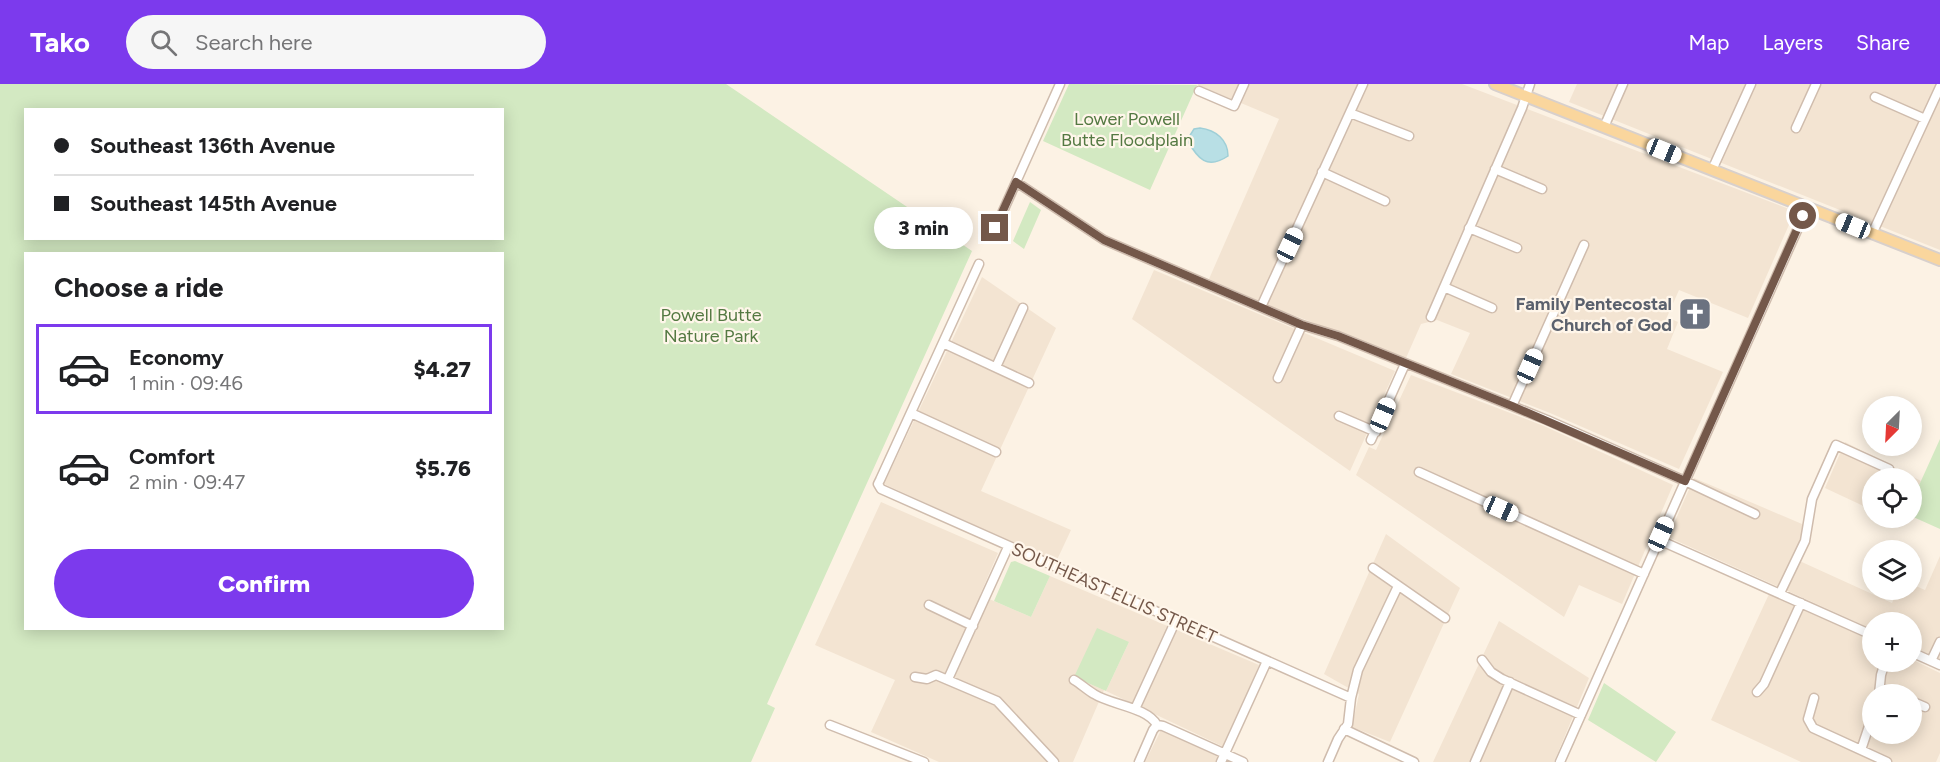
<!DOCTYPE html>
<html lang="en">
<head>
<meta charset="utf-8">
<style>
  :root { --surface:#fff; --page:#f6f6f6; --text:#202124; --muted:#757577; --line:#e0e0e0; --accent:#7c3aed }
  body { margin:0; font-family:Figtree,sans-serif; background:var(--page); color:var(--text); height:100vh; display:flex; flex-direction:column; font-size:22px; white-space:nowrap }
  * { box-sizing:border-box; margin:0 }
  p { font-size:20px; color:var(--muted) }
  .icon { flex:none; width:33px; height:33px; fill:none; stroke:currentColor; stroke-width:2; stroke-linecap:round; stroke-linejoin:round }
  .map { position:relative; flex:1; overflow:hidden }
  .panel { position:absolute; left:24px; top:168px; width:480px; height:378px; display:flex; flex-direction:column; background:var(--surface); border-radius:0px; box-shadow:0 3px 15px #0003 }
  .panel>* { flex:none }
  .top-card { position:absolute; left:24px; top:24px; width:480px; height:132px; border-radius:0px; box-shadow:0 3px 15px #0003; display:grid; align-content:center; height:132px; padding:0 30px; background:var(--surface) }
  .needle { width:39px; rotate:204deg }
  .buttons { position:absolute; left:1862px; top:312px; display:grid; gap:12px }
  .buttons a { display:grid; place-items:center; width:60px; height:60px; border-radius:50%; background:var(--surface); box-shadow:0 3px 15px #0003; font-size:30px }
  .end { position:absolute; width:27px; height:27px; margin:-14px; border:8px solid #74584a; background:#fff; box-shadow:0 0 0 3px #fff }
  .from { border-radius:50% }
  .bubble { position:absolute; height:42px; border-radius:21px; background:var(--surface); box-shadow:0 3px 15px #0003; font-size:20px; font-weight:800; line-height:42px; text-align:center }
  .car { position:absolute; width:18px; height:36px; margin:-18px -9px; border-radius:8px; box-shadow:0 0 4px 2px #0007; background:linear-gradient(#fff 24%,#345 0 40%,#fff 0 76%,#345 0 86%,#fff 0) }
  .top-card b { display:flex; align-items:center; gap:21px; height:57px; font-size:22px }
  .top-card b+b { border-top:2px solid var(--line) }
  .top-card i { width:15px; height:15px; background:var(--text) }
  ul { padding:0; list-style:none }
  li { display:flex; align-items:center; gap:18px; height:90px; margin:0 12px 9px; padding:0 18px; border:3px solid transparent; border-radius:0px }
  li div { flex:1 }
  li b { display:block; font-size:22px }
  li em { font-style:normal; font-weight:800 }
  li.on { border-color:var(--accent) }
  li>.icon { width:54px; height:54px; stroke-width:1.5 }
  h2 { padding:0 30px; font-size:27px; line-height:72px }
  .button { display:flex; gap:12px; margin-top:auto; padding:12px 30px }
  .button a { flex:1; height:69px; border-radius:36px; background:var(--accent); color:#fff; font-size:24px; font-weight:800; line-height:69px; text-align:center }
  header { display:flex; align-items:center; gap:36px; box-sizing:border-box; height:84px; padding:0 30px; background:var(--accent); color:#fff }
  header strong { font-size:28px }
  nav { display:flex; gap:33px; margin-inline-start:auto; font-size:21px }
  .search { width:420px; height:54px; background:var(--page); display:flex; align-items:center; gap:15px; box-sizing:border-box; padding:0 21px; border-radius:33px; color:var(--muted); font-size:22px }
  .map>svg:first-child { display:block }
  .residential { fill:#f3e4d2; fill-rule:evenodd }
  .green { fill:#d3e9c2; fill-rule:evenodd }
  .water { fill:#b8dfe5; stroke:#9fcfd7; stroke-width:1.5 }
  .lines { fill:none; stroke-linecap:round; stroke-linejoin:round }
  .minor-casing { stroke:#cfbcad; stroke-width:11 }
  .major-casing { stroke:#d8d0cc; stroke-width:14 }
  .minor { stroke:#fff; stroke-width:8 }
  .major { stroke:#fad69d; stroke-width:10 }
  .route { stroke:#74584a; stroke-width:8 }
  .labels { text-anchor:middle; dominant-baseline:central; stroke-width:4.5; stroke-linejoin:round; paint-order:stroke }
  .park-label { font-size:18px; fill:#547942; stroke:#fff6ea }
  .worship-label { font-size:18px; font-weight:bold; fill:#5b616d; stroke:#fff6ea; text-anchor:end }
  .street-label { font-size:18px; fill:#74584a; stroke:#fff6ea }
</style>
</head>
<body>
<header>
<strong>Tako</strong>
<div class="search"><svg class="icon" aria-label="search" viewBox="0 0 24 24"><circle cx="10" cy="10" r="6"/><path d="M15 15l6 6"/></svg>Search here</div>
<nav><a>Map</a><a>Layers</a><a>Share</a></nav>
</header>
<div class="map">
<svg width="1940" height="678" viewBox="0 0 1940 678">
  <rect width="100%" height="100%" fill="#fcf2e4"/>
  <path class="residential" d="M1198 0H1462L1789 125 1792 129V134L1748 234 1679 206 1667 233 1678 238 1667 265 1723 288 1679 385 1550 329 1451 290 1470 249 1437 236 1421 240 1406 274 1280 226 1209 195 1279 35 1198 1Z
    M1577 0H1940V166L1569 18Z
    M1154 186 1395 287 1350 387 1132 235Z
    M982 193 1056 244 981 407 1071 446 1056 478 884 400Z
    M1411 291 1544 342 1673 401 1622 520 1579 501 1564 533 1356 391 1369 363 1376 366Z
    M1845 358 1921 397 1911 419V394H1872V426L1825 404Z
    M1694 394 1802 440V453L1793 474 1892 519 1898 506H1911V500L1925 506 1940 472V575L1911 562V538H1872V545L1668 453Z
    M881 418 998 469 980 511 1031 533 1050 492 1259 581 1224 663 1106 607 1129 558 1074 593 1104 606 1073 678H939L871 648 895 596 815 561Z
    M1386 450 1460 504 1390 658 1352 643 1359 610 1324 590Z
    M1769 510 1872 557V578H1911V575L1940 589V669L1936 678H1801L1711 636ZM1872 610H1911V650H1872Z
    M1499 537 1589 594 1554 678H1433Z
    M1161 646 1229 678H1145Z"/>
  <path class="green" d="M0 0H726L972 167 767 620 775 624 751 678H0ZM26 26H502V154H26ZM26 170H502V544H26Z
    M1069 0 1197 1 1150 106 1043 57Z
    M1030 118 1041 126 1024 165 1013 157Z
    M1940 355V445L1911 432V419Z
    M1015 477 1050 492 1031 533 994 517 1011 478Z
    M1097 544 1129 558 1106 607 1074 593Z
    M1604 599 1676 648 1656 678 1588 636Z"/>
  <path class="water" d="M1200 44C1216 46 1228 56 1228 72 1207 86 1198 75 1187 56L1194 45Z"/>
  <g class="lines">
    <defs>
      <path id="minor" d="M1199 7 1234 22 1244 0
        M1875 13 1925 35
        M1350 29 1409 52
        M1604 43 1623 0
        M1796 44 1816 0
        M1495 85 1542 105
        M1712 86 1751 0
        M1322 88 1385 117
        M1016 98 1104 156 1302 241 1338 252 1547 336 1685 397 1755 430
        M1469 144 1517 164
        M995 145 1060 0
        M1872 150 1940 3
        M979 180 880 396 878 400 881 405 1351 614
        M1444 203 1492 224
        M1261 223 1363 0
        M1431 233 1522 24 1530 0
        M943 259 1029 299
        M996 283 1023 224
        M1278 294 1302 241
        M1512 322 1584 161
        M911 329 996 368
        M1339 332 1376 348
        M1371 356 1405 280
        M1419 388 1644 490
        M1659 456 1872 551
        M1373 484 1445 534
        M1780 509 1805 457 1812 415 1836 361 1889 385 1885 394
        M929 521 973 542
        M1911 568 1940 581
        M1482 576 1491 588 1502 595 1581 631
        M1931 577 1940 558
        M915 593 927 595 936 591 997 617 1054 678
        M948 595 1008 463
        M1074 596C1081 600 1087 606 1094 610 1111 621 1147 623 1157 641L1163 642 1243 678
        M1881 604 1896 610
        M1757 608 1764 600 1801 519
        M1879 610 1881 591 1885 578
        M1814 614 1808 635 1813 644 1887 678
        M1911 617 1925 623
        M1135 625 1176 536
        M830 641 924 678
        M1344 645 1414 678
        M1861 666 1872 633
        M1139 678 1153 646 1157 641
        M1221 678 1267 577
        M1328 678 1338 655 1348 640 1351 614 1358 586 1398 502
        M1475 678 1510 598
        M1560 678 1807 124"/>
      <path id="major" d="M1495 0 1940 176"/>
    </defs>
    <use href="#minor" class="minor-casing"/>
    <use href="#major" class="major-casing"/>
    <use href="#minor" class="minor"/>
    <use href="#major" class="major"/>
  </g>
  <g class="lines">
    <path class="route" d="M995 144 1016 98 1104 156 1302 241 1338 252 1512 322 1685 397 1803 132"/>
  </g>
  <defs>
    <symbol id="church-square" viewBox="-11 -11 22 22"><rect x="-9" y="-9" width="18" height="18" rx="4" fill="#6b7280" stroke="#fff6ea"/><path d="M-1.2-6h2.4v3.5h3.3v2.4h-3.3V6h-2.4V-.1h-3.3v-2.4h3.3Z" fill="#fff"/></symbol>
  </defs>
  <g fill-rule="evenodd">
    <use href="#church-square" x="1676" y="211" width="38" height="38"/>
  </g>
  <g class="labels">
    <g class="park-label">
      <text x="1127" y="35">Lower Powell<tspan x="1127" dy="21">Butte Floodplain</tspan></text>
      <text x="711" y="231">Powell Butte<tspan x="711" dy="21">Nature Park</tspan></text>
    </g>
    <g class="worship-label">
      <text x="1672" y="220">Family Pentecostal<tspan x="1672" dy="21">Church of God</tspan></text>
    </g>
    <g class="street-label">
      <text transform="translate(1114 509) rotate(24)">SOUTHEAST ELLIS STREET</text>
    </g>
  </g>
</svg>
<div class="buttons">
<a><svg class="needle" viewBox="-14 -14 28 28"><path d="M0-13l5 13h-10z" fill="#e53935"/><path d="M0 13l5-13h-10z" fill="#757577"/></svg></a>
<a><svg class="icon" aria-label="locate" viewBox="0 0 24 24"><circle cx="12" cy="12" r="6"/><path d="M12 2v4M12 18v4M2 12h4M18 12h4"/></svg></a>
<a><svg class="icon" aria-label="layers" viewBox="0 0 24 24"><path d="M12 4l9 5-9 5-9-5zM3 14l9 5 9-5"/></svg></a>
<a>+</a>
<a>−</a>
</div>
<i class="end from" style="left:1803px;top:132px"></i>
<i class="end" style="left:995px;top:144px"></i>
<div class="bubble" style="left:874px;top:123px;width:99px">3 min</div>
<i class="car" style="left:1664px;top:67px;rotate:112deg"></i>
<i class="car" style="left:1853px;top:142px;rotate:292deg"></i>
<i class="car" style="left:1290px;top:161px;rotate:25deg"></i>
<i class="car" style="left:1530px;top:282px;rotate:24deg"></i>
<i class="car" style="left:1383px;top:331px;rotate:23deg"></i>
<i class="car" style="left:1501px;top:425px;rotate:114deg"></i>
<i class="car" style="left:1661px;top:450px;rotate:24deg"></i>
<div class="top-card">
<b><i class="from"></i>Southeast 136th Avenue</b>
<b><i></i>Southeast 145th Avenue</b>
</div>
<section class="panel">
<h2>Choose a ride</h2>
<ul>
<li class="on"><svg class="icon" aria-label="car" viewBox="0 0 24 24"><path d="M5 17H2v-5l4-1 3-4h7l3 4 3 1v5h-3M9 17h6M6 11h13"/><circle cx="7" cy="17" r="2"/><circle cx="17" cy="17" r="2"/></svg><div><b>Economy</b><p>1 min · 09:46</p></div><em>$4.27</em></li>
<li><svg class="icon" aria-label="car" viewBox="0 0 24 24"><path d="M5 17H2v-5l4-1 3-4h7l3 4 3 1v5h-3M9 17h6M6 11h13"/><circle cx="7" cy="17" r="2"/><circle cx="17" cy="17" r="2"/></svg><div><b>Comfort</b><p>2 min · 09:47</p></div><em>$5.76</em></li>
</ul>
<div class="button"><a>Confirm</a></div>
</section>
</div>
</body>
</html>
